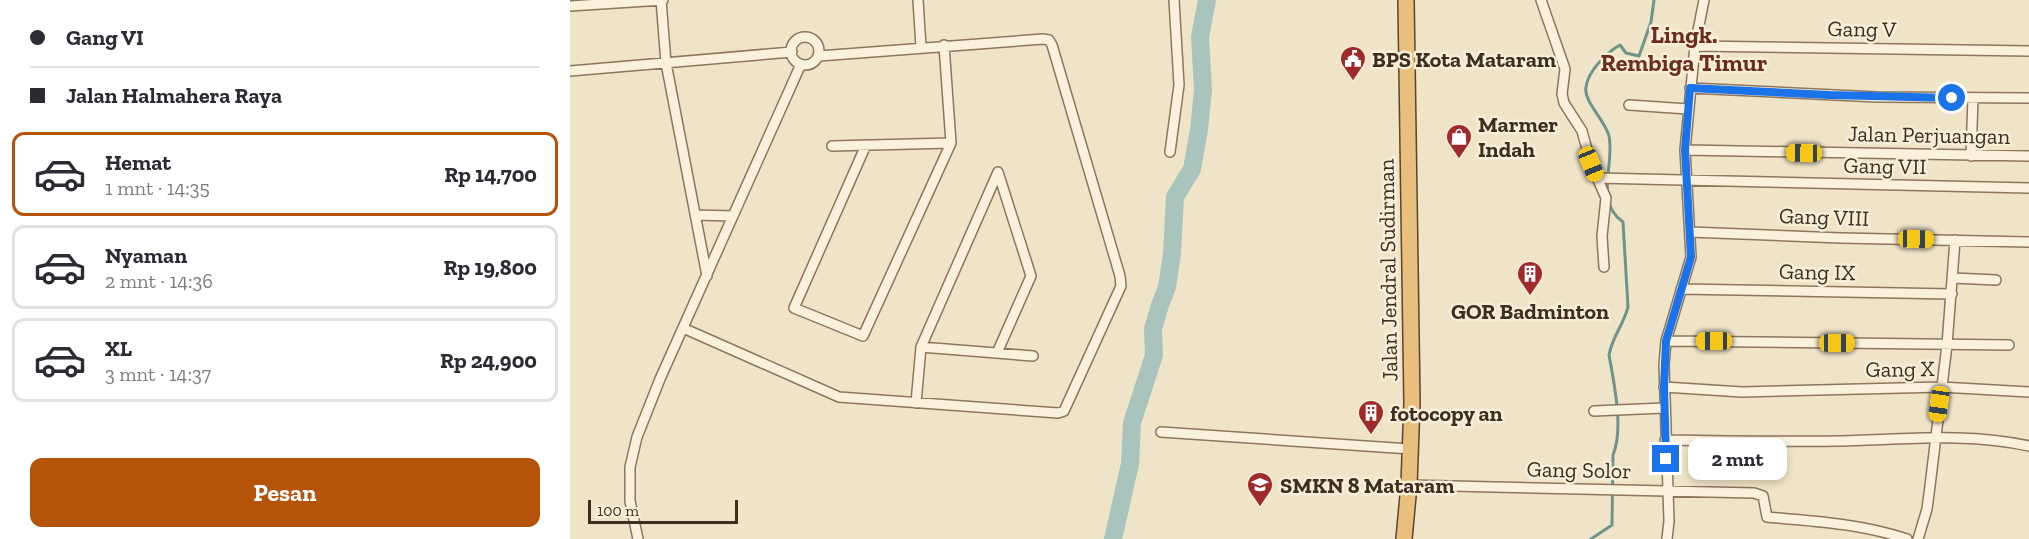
<!DOCTYPE html>
<html lang="id">
<head>
<meta charset="utf-8">
<style>
  :root { --surface:#fff; --page:#f7f7f7; --text:#2b2b33; --muted:#7c7c81; --line:#e1e1e2; --accent:#b45309 }
  body { margin:0; font-family:"Zilla Slab",serif; background:var(--page); color:var(--text); height:100vh; display:flex; flex-direction:column; font-size:22px; white-space:nowrap }
  * { box-sizing:border-box; margin:0 }
  p { font-size:20px; color:var(--muted) }
  .icon { flex:none; width:33px; height:33px; fill:none; stroke:currentColor; stroke-width:2; stroke-linecap:round; stroke-linejoin:round }
  .map { position:relative; flex:1; overflow:hidden }
  .drawer { display:flex; flex-direction:column; background:var(--surface); width:570px }
  .drawer>* { flex:none }
  .banner { display:grid; align-content:center; height:132px; padding:0 30px; background:var(--surface) }
  .scale { position:absolute; left:18px; bottom:15px; width:150px; box-sizing:border-box; padding-left:6px; border:3px solid #3d2e20; border-top:0; font-size:16px; line-height:21px; white-space:nowrap; color:#3d2e20; -webkit-text-stroke:4px #f7eed8; paint-order:stroke }
  .end { position:absolute; width:27px; height:27px; margin:-14px; border:8px solid #1a73e8; background:#fff; box-shadow:0 0 0 3px #fff }
  .from { border-radius:50% }
  .bubble { position:absolute; height:42px; border-radius:12px; background:var(--surface); box-shadow:0 3px 9px #0003; font-size:20px; font-weight:800; line-height:42px; text-align:center }
  .car { position:absolute; width:18px; height:36px; margin:-18px -9px; border-radius:8px; box-shadow:0 0 4px 2px #0007; background:linear-gradient(#f5c518 24%,#345 0 40%,#f5c518 0 76%,#345 0 86%,#f5c518 0) }
  .banner b { display:flex; align-items:center; gap:21px; height:57px; font-size:22px }
  .banner b+b { border-top:2px solid var(--line) }
  .banner i { width:15px; height:15px; background:var(--text) }
  ul { padding:0; list-style:none }
  li { display:flex; align-items:center; gap:18px; height:84px; margin:0 12px 9px; padding:0 18px; border:3px solid var(--line); border-radius:12px }
  li div { flex:1 }
  li b { display:block; font-size:22px }
  li em { font-style:normal; font-weight:800 }
  li.selected { border-color:var(--accent) }
  li>.icon { width:54px; height:54px; stroke-width:1.5 }
  .action { display:flex; gap:12px; margin-top:auto; padding:12px 30px }
  .action a { flex:1; height:69px; border-radius:12px; background:var(--accent); color:#fff; font-size:24px; font-weight:800; line-height:69px; text-align:center }
  main { display:flex; flex:1; min-height:0 }
  .map>svg:first-child { display:block }
  .lines { fill:none; stroke-linecap:round; stroke-linejoin:round }
  .stream { stroke:#6f938a; stroke-width:3 }
  .river { stroke:#a9c4bc; stroke-width:18 }
  .minor-casing { stroke:#8d765c; stroke-width:12 }
  .trunk-casing { stroke:#5b4430; stroke-width:18 }
  .minor { stroke:#faf1dc; stroke-width:9 }
  .trunk { stroke:#eabe7c; stroke-width:15 }
  .route { stroke:#1a73e8; stroke-width:8 }
  .labels { text-anchor:middle; dominant-baseline:central; stroke-width:5; stroke-linejoin:round; paint-order:stroke }
  .street-label { font-size:22px; fill:#3d2e20; stroke:#f7eed8 }
  .poi-label { font-size:22px; font-weight:bold; fill:#3d2e20; stroke:#f7eed8; text-anchor:start }
  .neighbourhood-label { font-size:24px; font-weight:bold; fill:#6b2e1e; stroke:#f7eed8 }
</style>
</head>
<body>
<main>
<section class="drawer">
<div class="banner">
<b><i class="from"></i>Gang VI</b>
<b><i></i>Jalan Halmahera Raya</b>
</div>
<ul>
<li class="selected"><svg class="icon" aria-label="car" viewBox="0 0 24 24"><path d="M5 17H2v-5l4-1 3-4h7l3 4 3 1v5h-3M9 17h6M6 11h13"/><circle cx="7" cy="17" r="2"/><circle cx="17" cy="17" r="2"/></svg><div><b>Hemat</b><p>1 mnt · 14:35</p></div><em>Rp 14,700</em></li>
<li><svg class="icon" aria-label="car" viewBox="0 0 24 24"><path d="M5 17H2v-5l4-1 3-4h7l3 4 3 1v5h-3M9 17h6M6 11h13"/><circle cx="7" cy="17" r="2"/><circle cx="17" cy="17" r="2"/></svg><div><b>Nyaman</b><p>2 mnt · 14:36</p></div><em>Rp 19,800</em></li>
<li><svg class="icon" aria-label="car" viewBox="0 0 24 24"><path d="M5 17H2v-5l4-1 3-4h7l3 4 3 1v5h-3M9 17h6M6 11h13"/><circle cx="7" cy="17" r="2"/><circle cx="17" cy="17" r="2"/></svg><div><b>XL</b><p>3 mnt · 14:37</p></div><em>Rp 24,900</em></li>
</ul>
<div class="action"><a>Pesan</a></div>
</section>
<div class="map">
<svg width="1459" height="539" viewBox="0 0 1459 539">
  <rect width="100%" height="100%" fill="#f0e4c8"/>
  <g class="lines">
    <path class="stream" d="M1021 539 1042 525 1043 455C1054 429 1044 383 1039 355 1042 337 1054 324 1058 307L1053 222C1024 202 1045 164 1039 136 1035 120 1013 101 1016 87 1018 71 1037 52 1050 45L1056 53 1069 56 1081 22 1084 0"/>
    <path class="river" d="M543 539 560 464 562 423 584 355 583 329 590 305 597 287 602 254 605 197 622 169 629 130 633 90 630 37 637 0"/>
    <defs>
      <path id="minor" d="M91 0 96 63 137 276
        M348 0 351 47
        M971 0 995 69 992 94 994 103 1012 131 1021 164 1036 198 1032 236 1034 267
        M0 6 93 0
        M221 51a14 14 0 1 1 28 0a14 14 0 1 1-28 0Z
        M1125 46 1459 51
        M0 71 222 52
        M1120 88 1307 97 1459 98
        M1059 105 1118 109
        M296 145 224 308 293 336 381 143 374 45
        M262 146 381 143
        M1115 150 1459 156
        M600 152 609 85 604 0
        M1401 156 1403 98
        M1027 178 1459 188
        M125 215 163 216
        M1120 232 1271 238 1459 242
        M1383 278 1426 280
        M1111 289 1382 294
        M113 328 269 397 488 413 494 411 551 286 550 276 482 45 479 40 473 39 249 56
        M1096 341 1439 345
        M351 347 463 356
        M1094 387 1172 392 1371 387 1459 392
        M346 403 351 347 428 172 461 276 427 353
        M1024 411 1094 408
        M591 432 840 449
        M1095 440C1152 441 1209 442 1266 441 1330 440 1396 432 1459 446
        M839 485 1184 493 1193 496 1197 517C1244 521 1292 524 1337 539
        M68 539 60 501V467L67 437 90 379 231 64
        M1097 539 1099 521 1094 365 1096 341 1121 257 1115 150 1125 46 1134 0
        M1348 539 1357 509 1360 486 1377 345 1385 240"/>
      <path id="trunk" d="M834 539 839 485 842 403 836 0"/>
    </defs>
    <use href="#minor" class="minor-casing"/>
    <use href="#trunk" class="trunk-casing"/>
    <use href="#minor" class="minor"/>
    <use href="#trunk" class="trunk"/>
  </g>
  <g class="lines">
    <path class="route" d="M1096 459 1094 387 1096 341 1121 257 1115 150 1120 88 1260 95 1382 98"/>
  </g>
  <defs>
    <symbol id="civic-pin" viewBox="-11 -11 22 30"><path d="M0 17L-7.5 6A9.5 9.5 0 1 1 7.5 6Z" fill="#9e2a2b" stroke="#f7eed8"/><path d="M-.6-6.5H3V-4.5H.6V-3L4-1V1h2V6H-6V1h2V-1L-.6-3ZM-1.2 2.5V6h2.4V2.5Z" fill="#fff"/></symbol>
    <symbol id="shop-pin" viewBox="-11 -11 22 30"><path d="M0 17L-7.5 6A9.5 9.5 0 1 1 7.5 6Z" fill="#9e2a2b" stroke="#f7eed8"/><path d="M-5-2.5h2.3a2.7 3.5 0 0 1 5.4 0H5L5.5 6h-11ZM-1.5-2.5h3a1.5 2.3 0 0 0-3 0Z" fill="#fff"/></symbol>
    <symbol id="building-pin" viewBox="-11 -11 22 30"><path d="M0 17L-7.5 6A9.5 9.5 0 1 1 7.5 6Z" fill="#9e2a2b" stroke="#f7eed8"/><path d="M-4-6H4V6H1V3H-1V6H-4ZM-2.5-4.3h1.7v1.8h-1.7ZM.8-4.3h1.7v1.8H.8ZM-2.5-1h1.7V.8h-1.7ZM.8-1h1.7V.8H.8Z" fill="#fff"/></symbol>
    <symbol id="school-pin" viewBox="-11 -11 22 30"><path d="M0 17L-7.5 6A9.5 9.5 0 1 1 7.5 6Z" fill="#9e2a2b" stroke="#f7eed8"/><path d="M0-5L7-2L0 1L-7-2ZM-4 1L0 2.5L4 1V4Q0 6-4 4Z" fill="#fff"/></symbol>
  </defs>
  <g fill-rule="evenodd">
    <use href="#civic-pin" x="768" y="44" width="30" height="40"/>
    <use href="#shop-pin" x="874" y="122" width="30" height="40"/>
    <use href="#building-pin" x="945" y="259" width="30" height="40"/>
    <use href="#building-pin" x="786" y="398" width="30" height="40"/>
    <use href="#school-pin" x="675" y="470" width="30" height="40"/>
  </g>
  <g class="labels">
    <g class="street-label">
      <text transform="translate(1292 29) rotate(1)">Gang V</text>
      <text transform="translate(1359 135) rotate(1)">Jalan Perjuangan</text>
      <text transform="translate(1315 166) rotate(1)">Gang VII</text>
      <text transform="translate(1254 217) rotate(2)">Gang VIII</text>
      <text transform="translate(818 270) rotate(-91)">Jalan Jendral Sudirman</text>
      <text transform="translate(1247 272) rotate(1)">Gang IX</text>
      <text transform="translate(1330 369) rotate(-1)">Gang X</text>
      <text transform="translate(1009 470) rotate(1)">Gang Solor</text>
    </g>
    <g class="poi-label">
      <text x="802" y="59">BPS Kota Mataram</text>
      <text x="908" y="124">Marmer<tspan x="908" dy="25">Indah</tspan></text>
      <text x="960" y="311" text-anchor="middle">GOR Badminton</text>
      <text x="820" y="413">fotocopy an</text>
      <text x="710" y="485">SMKN 8 Mataram</text>
    </g>
    <g class="neighbourhood-label">
      <text x="1114" y="34">Lingk.<tspan x="1114" dy="28">Rembiga Timur</tspan></text>
    </g>
  </g>
</svg>
<div class="scale">100 m</div>
<i class="end from" style="left:1382px;top:98px"></i>
<i class="end" style="left:1096px;top:459px"></i>
<div class="bubble" style="left:1118px;top:438px;width:99px">2 mnt</div>
<i class="car" style="left:1234px;top:153px;rotate:271deg"></i>
<i class="car" style="left:1021px;top:164px;rotate:158deg"></i>
<i class="car" style="left:1346px;top:239px;rotate:91deg"></i>
<i class="car" style="left:1144px;top:341px;rotate:270deg"></i>
<i class="car" style="left:1267px;top:343px;rotate:90deg"></i>
<i class="car" style="left:1369px;top:404px;rotate:188deg"></i>
</div>
</main>
</body>
</html>
